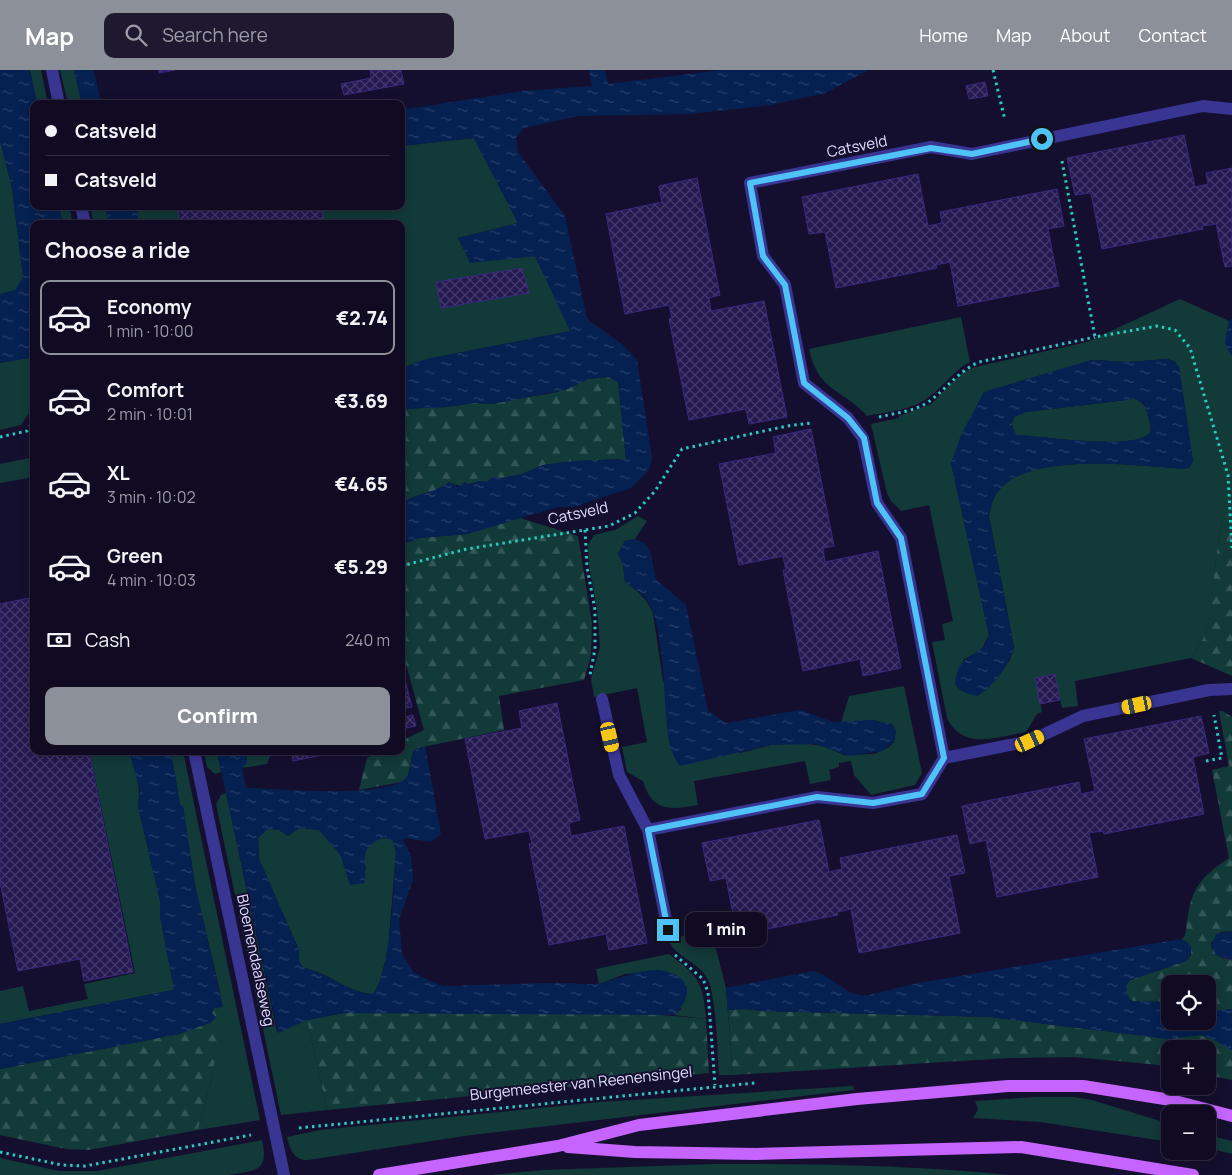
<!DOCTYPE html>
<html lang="en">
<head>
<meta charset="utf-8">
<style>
  :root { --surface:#100b23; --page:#1e1930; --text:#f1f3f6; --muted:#9c9ba6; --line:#302b41; --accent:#8c9099 }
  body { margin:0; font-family:Manrope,sans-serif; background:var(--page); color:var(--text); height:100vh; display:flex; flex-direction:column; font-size:19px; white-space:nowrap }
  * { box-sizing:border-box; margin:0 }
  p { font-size:16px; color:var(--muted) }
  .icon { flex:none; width:28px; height:28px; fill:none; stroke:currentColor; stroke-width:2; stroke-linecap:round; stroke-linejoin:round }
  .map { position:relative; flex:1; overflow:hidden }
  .panel { position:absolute; left:30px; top:150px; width:375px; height:535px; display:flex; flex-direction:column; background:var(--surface); border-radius:10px; box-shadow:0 2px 12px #0003,0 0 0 1px var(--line) }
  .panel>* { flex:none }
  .top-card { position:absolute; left:30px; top:30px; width:375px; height:110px; border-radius:10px; box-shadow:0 2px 12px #0003,0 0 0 1px var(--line); display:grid; align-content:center; height:110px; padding:0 15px; background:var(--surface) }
  .buttons { position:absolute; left:1161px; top:905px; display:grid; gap:10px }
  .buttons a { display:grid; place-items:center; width:55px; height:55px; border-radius:10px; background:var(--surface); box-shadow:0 2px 12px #0003,0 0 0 1px var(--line); font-size:25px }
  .end { position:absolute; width:22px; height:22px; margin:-11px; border:6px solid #4fc3f7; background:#111; box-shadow:0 0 0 2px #111 }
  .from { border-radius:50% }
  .bubble { position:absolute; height:35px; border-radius:10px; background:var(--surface); box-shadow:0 2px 12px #0003,0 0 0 1px var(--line); font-size:16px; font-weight:800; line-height:35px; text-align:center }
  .car { position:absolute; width:15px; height:30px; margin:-15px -8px; border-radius:6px; box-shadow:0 0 4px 1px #0007; background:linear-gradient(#f5c518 24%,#345 0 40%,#f5c518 0 76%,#345 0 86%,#f5c518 0) }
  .top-card b { display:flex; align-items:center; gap:18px; height:48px; font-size:19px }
  .top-card b+b { border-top:1px solid var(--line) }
  .top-card i { width:12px; height:12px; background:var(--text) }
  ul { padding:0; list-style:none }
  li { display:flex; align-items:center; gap:15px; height:75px; margin:0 10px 8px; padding:0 5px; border:2px solid transparent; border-radius:10px }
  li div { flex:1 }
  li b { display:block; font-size:19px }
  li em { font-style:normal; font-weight:800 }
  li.selected { border-color:var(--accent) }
  li>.icon { width:45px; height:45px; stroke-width:1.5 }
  h2 { padding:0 15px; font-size:22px; line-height:60px }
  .pay { display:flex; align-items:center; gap:12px; height:55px; padding:0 15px; font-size:19px }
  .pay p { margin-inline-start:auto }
  .cta { display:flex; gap:10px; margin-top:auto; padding:10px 15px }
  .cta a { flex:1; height:58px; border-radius:10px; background:var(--accent); color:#fff; font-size:20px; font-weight:800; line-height:58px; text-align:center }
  header { display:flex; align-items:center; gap:30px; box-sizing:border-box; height:70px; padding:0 25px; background:var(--accent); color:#fff }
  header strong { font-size:24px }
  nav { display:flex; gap:28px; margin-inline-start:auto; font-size:18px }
  .search { width:350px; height:45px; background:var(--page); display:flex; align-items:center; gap:12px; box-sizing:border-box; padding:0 18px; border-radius:10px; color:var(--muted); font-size:19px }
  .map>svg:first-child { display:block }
  .grass { fill:#113a38; fill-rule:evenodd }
  .forest { fill:url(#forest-firs) }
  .water { fill:url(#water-ripples); fill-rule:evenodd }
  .building { fill:url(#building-cross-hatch); stroke:#3a2980 }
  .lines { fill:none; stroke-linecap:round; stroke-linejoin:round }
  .path { stroke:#24cdc2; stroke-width:3; stroke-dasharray:2.5 4; stroke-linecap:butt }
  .minor { stroke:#393593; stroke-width:12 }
  .major { stroke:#c564ff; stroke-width:12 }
  .route { stroke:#4fc3f7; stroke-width:6 }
  .labels { text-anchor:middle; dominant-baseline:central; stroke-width:4; stroke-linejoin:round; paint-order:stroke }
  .street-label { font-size:15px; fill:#e1ddff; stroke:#150f2f }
</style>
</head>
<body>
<header>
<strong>Map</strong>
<div class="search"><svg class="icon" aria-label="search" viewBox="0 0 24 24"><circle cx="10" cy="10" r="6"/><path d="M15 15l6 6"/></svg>Search here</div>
<nav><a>Home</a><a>Map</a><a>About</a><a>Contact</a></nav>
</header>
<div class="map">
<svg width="1232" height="1105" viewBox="0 0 1232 1105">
  <defs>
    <pattern id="forest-firs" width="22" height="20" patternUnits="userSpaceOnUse" patternTransform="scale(1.25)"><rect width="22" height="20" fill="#113a38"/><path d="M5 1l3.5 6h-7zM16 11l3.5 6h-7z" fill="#335656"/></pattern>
    <pattern id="water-ripples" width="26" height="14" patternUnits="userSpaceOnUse" patternTransform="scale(1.25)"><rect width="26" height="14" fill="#052152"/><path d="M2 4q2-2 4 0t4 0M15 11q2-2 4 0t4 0" fill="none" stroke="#29416c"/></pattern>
    <pattern id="building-cross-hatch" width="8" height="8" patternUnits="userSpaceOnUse" patternTransform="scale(1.25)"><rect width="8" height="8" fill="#251952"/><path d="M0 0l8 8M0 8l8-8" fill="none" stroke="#443a6c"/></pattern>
  </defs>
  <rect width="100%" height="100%" fill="#150f2f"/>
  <path class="grass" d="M30 0H41L48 34H37Z
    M60 0H74L82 34H68Z
    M474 68 518 153 458 168 470 192 535 186 571 261 427 289 401 298V154H139L136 136H401V76Z
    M0 70 12 118 23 207 16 220 0 224Z
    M59 136H69L73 154H63Z
    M90 136H105L109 154H94Z
    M1180 229 1229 251 1225 273 1232 286V445L1223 447C1220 463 1217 480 1215 496 1211 532 1215 558 1191 588L1075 611 1078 636 1062 638 1055 604 1035 608 1042 642 1037 644 1026 662C997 667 963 681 947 648L932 572 945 570 942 554 953 551 929 435 901 441 891 431 887 423 871 354 899 348V346L931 334 962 303 975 297 1087 272ZM1168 289 1175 292 1179 298 1193 391 1190 397 1185 399C1140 396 1034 382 1001 418 993 426 991 436 989 446L1014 577 1010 590 988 618 963 590 981 580 989 565 951 393 984 322 1092 290 1128 292Z
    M961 247 970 292C954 300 944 316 929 327 913 340 886 342 867 346 842 318 818 322 809 279Z
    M34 287V336L21 355 0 360V293Z
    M1135 329C1148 333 1152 351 1150 363 1134 381 1042 366 1015 365L1012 355 1014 346 1026 342Z
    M34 387V407L0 413V394Z
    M638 446 647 451 635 469 625 471 618 483 623 494 625 512C638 521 647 529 653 543L663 611 740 683 771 675 800 673 824 676 844 685 874 684 889 677 894 672 896 661 892 654 873 650 841 653 849 626 904 616 922 703 915 715 871 725 854 705 851 691 839 693V697L829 700 831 710 810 714 805 691 694 711 698 735C670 740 652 742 643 711L627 702 622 677 647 672 637 618 594 627 591 609 600 577 597 539 589 495 588 475 594 465 615 460Z
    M101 681H129C136 700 141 716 138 736L160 831V846L173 914V920L0 954V921L23 916 29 941 88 929 84 914 135 903 90 683Z
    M171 681H183L260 1050 198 1060 212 1008 221 926 195 815 183 737 180 735Z
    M204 681H217L221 702 215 704 207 697Z
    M246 681H272L267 694 242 698 247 692Z
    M226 723 277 962 307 950 327 1040 281 1045 216 734 221 725Z
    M299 758 319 760 340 784 351 815 366 799C365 795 363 788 364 783 367 771 383 765 393 770L396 782 388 880 378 919 373 924C344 922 332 903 303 898L299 891V880L259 789 258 768 267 759 279 760 288 766Z
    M711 860 726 918 733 1005H719C717 983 717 923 706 906 697 892 672 885 669 869Z
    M669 884C698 907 703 910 706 949L674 945 681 939 666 901 625 904 599 914 596 899Z
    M853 1016 854 1020 471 1065 308 1090C294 1091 290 1079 287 1067L320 1060 600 1032Z
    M1035 1027H1074L1092 1030 1170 1054V1072L1040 1052 973 1048 978 1039 975 1031Z
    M1208 1065 1232 1071V1084L1208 1078Z
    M262 1070C269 1102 256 1100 229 1105H0V1088L59 1101H97Z
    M714 1094C813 1094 911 1095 1009 1105H491L543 1100Z"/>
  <path class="forest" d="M608 307 618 311 626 389 575 391 543 395 522 404 502 408 492 407 487 412C472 410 463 420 449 412 433 425 416 422 401 434V339L447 337 474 333 493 334 504 330 548 324 565 320 588 309Z
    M1232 445V606L1191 588C1215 558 1210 532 1215 496 1217 480 1220 463 1223 446Z
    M520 448 578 466 592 553 591 585 584 610 499 626 504 660 418 678 413 681 408 706 402 712 359 720 367 688 380 681H401V671L424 660 406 594 401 589V475L420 468 467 464Z
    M1219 641H1223L1232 647V861L1221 862 1211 873V877L1222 888 1232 890V939L1208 942V914H1170V932L1132 931 1127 925 1126 916 1130 910 1186 891 1191 885V877L1181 869 1184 867 1186 861C1190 822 1196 810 1229 788L1212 700 1229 696Z
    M223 937 212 1008 198 1060 89 1080 66 1079 0 1065V999L179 964 212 943 214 938Z
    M744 939 762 941 990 947 1169 969 1200 965 1213 969 1232 980V1010L1208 1005V979H1170V996L1075 987 1009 988 733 1005 728 940Z
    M344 943 651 944 706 949 709 1003 327 1040 307 950Z"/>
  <path class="water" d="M0 0H30L37 34H34V136H59L63 154H34V287L0 293V224L15 220 23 207 12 118 0 70Z
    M74 0H94L101 34H82Z
    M589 0H605L608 14 722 0H868L826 23 770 35 690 44 578 46 524 58 516 68 518 82 565 146 587 249 623 275 637 290 652 388 649 400 631 418 573 437H558L467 464 420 468 401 475 402 433C417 423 435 424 449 412L458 417 465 412 470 415 478 411 487 412 492 407 502 408 522 404 543 395 575 391 626 389 618 312 608 307 588 309 565 320 493 334 474 333 447 337 401 339V298L427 289 570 261 535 186 470 193 458 168 518 153 474 68 401 76V40L523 21 592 16Z
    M105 136H136L139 154H109Z
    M1232 248V286L1225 273 1229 251Z
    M1168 289 1175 292 1179 297 1193 391 1190 397 1185 399C1140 396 1034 382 1001 418 993 426 991 436 989 447L1014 577C1008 597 995 614 978 626L969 624 960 620 955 614C958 579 982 591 989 565L951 393 961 365 984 322 1092 290 1128 292ZM1135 329 1144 333 1151 358 1150 363C1134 381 1042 366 1016 365L1012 355 1014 347 1026 342Z
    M635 469 645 474 650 481 656 510 686 535 708 641 726 653 800 640 833 652 873 650 891 654 896 661 894 672 882 681 849 686 816 674 771 675 680 696C668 681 668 665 666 646 664 619 663 553 648 532 642 523 634 518 625 512L623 494 618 483 625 471Z
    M425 676 441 764 431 772 405 768 403 770 411 786 413 810 399 849 402 884 414 903 439 915 452 916C490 915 528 913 567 913 577 913 591 916 601 913 619 909 649 895 668 902 695 911 690 929 674 945L344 943 307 950 278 963 217 681H246L247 692 242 698 246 718C277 719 382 728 404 710 411 704 411 690 413 681ZM300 758 319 760 340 784 350 815 365 813C367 789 357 779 384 767L393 770 396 782C394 813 391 902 373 924 345 922 330 903 303 898L299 891V880L259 789 258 768 267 759 279 760 288 766Z
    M129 681H171L180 735 183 736 195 815 223 937 214 938 212 943 216 947 210 953 179 964 0 999V954L173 920V914L160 846V831L138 736 140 721Z
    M1232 861V890L1216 885 1211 877 1216 864Z
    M1181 869C1192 873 1194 881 1186 891L1130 910 1126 916 1127 925 1133 931 1170 932V951H1208V942L1232 939V980L1213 969 1200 965 1169 969 990 947 762 941 744 939 728 940 726 918 812 901 822 904 851 923 865 926 918 913Z"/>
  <path class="building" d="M159 0H175L159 3Z
    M370 0H401L404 14 344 25 341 14 371 8Z
    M985 12 988 26 969 29 966 16Z
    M1184 65 1195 117 1208 114 1206 103 1232 98V196L1225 197 1216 154 1202 156 1203 159 1102 179 1091 123 1075 125 1067 88Z
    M918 104 928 156 942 153 940 142 1057 119 1064 156 1048 159 1059 216 958 236 950 192 936 195 937 198 836 218 825 162 809 164 802 127Z
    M697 108 720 225 709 228 711 241 764 231 787 347 749 354 746 339 689 350 669 249 672 248 669 235 625 244 606 144 662 132 659 116Z
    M189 136H321L325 154H180L177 138Z
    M522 198 529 223 441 238 436 212Z
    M811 359 834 476 823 478 825 492 878 481 901 598 863 606 860 589 803 601 783 500H786L783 486 739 495 719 394 776 383 773 367Z
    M34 527V681H89L133 902 84 911 80 889 18 901 0 812V534Z
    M1055 604 1060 630 1040 634 1035 608Z
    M405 610 412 637 401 639V611Z
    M557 633 580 750 569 753 571 766 624 756 647 873 609 880 606 864 549 875 529 774H532L529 761 485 769 465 669 522 658 519 641Z
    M413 645 416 656 401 659V648Z
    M1201 646 1209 683 1193 687 1204 744 1104 764 1103 761 1089 763 1098 807 997 827 986 770 970 774 962 736 1079 712 1081 724 1095 721 1084 669Z
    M291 681H333V683L293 691Z
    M819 750 829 802 842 799 840 788 957 765 965 803 949 806 960 863 859 883 851 839 837 842 838 845 737 865 726 808 710 811 702 773Z"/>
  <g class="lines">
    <path class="path" d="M993 0 1005 50
      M1062 91 1095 267 1157 256 1175 260 1190 278 1228 405 1232 478
      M879 347C896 343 917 341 931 330 948 317 959 301 979 292L1095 267
      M0 367 27 361 34 350
      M585 460 587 497 595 540V579L590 605
      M401 496 467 479 609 456 635 443 655 421 682 379 787 356 811 353
      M1206 691 1222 688 1214 645
      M675 885 703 909 708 922 715 1015
      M299 1058 755 1013
      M0 1082 62 1095 85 1096 251 1065"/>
    <path class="minor" d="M52 0 59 34
      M81 136 85 154
      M602 629 619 705 648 760 668 860
      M194 681 284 1105
      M944 688 1030 671 1083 646 1209 620 1232 619
      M648 760 817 727 873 733 922 724 944 688 901 468 877 433 863 368 848 348 804 313 785 215 763 186 750 113 931 77 972 84 1203 36 1232 39"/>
    <path class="major" d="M568 1077 635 1082 756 1084 1021 1077 1193 1105
      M379 1105 558 1076 639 1055 857 1029 1008 1016H1083L1171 1030 1232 1046"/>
  </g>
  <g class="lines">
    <path class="route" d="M668 860 648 760 817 727 873 733 922 724 944 688 901 468 877 433 864 368 848 348 804 313 785 215 763 186 750 113 931 78 972 84 1042 69"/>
  </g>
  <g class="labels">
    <g class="street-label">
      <text transform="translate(857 76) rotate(-11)">Catsveld</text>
      <text transform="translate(578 443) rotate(-12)">Catsveld</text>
      <text transform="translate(256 890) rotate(78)">Bloemendaalseweg</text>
      <text transform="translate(581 1013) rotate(-6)">Burgemeester van Reenensingel</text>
    </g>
  </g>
</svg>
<div class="buttons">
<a><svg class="icon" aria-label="locate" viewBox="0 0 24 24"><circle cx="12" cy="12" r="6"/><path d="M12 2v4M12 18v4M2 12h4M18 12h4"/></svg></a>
<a>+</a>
<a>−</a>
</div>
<i class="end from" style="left:1042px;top:69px"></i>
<i class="end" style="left:668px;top:860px"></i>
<div class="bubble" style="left:685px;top:842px;width:82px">1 min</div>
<i class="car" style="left:1137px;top:635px;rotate:258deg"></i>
<i class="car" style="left:610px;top:667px;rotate:167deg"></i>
<i class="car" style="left:1030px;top:671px;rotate:65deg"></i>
<div class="top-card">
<b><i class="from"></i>Catsveld</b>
<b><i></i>Catsveld</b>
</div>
<section class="panel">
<h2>Choose a ride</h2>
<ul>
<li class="selected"><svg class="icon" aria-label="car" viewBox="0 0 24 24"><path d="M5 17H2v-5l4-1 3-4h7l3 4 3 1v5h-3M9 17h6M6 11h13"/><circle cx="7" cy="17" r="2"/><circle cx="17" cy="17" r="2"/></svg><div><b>Economy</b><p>1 min · 10:00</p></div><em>€2.74</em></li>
<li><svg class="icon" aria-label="car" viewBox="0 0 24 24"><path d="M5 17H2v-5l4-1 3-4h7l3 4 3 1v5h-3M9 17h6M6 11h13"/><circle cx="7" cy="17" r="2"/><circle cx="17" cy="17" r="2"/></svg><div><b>Comfort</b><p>2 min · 10:01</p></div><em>€3.69</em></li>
<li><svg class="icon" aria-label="car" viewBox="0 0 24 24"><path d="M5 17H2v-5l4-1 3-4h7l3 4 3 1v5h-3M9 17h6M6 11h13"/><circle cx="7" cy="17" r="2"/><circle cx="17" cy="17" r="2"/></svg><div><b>XL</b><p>3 min · 10:02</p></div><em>€4.65</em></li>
<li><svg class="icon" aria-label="car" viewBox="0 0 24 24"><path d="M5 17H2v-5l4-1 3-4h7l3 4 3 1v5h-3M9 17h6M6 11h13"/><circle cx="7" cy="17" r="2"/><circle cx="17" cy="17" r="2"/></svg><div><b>Green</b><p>4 min · 10:03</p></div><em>€5.29</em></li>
</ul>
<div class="pay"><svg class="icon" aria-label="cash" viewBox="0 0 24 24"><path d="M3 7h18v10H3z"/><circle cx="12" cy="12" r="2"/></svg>Cash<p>240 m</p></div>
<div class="cta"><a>Confirm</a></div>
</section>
</div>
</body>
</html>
